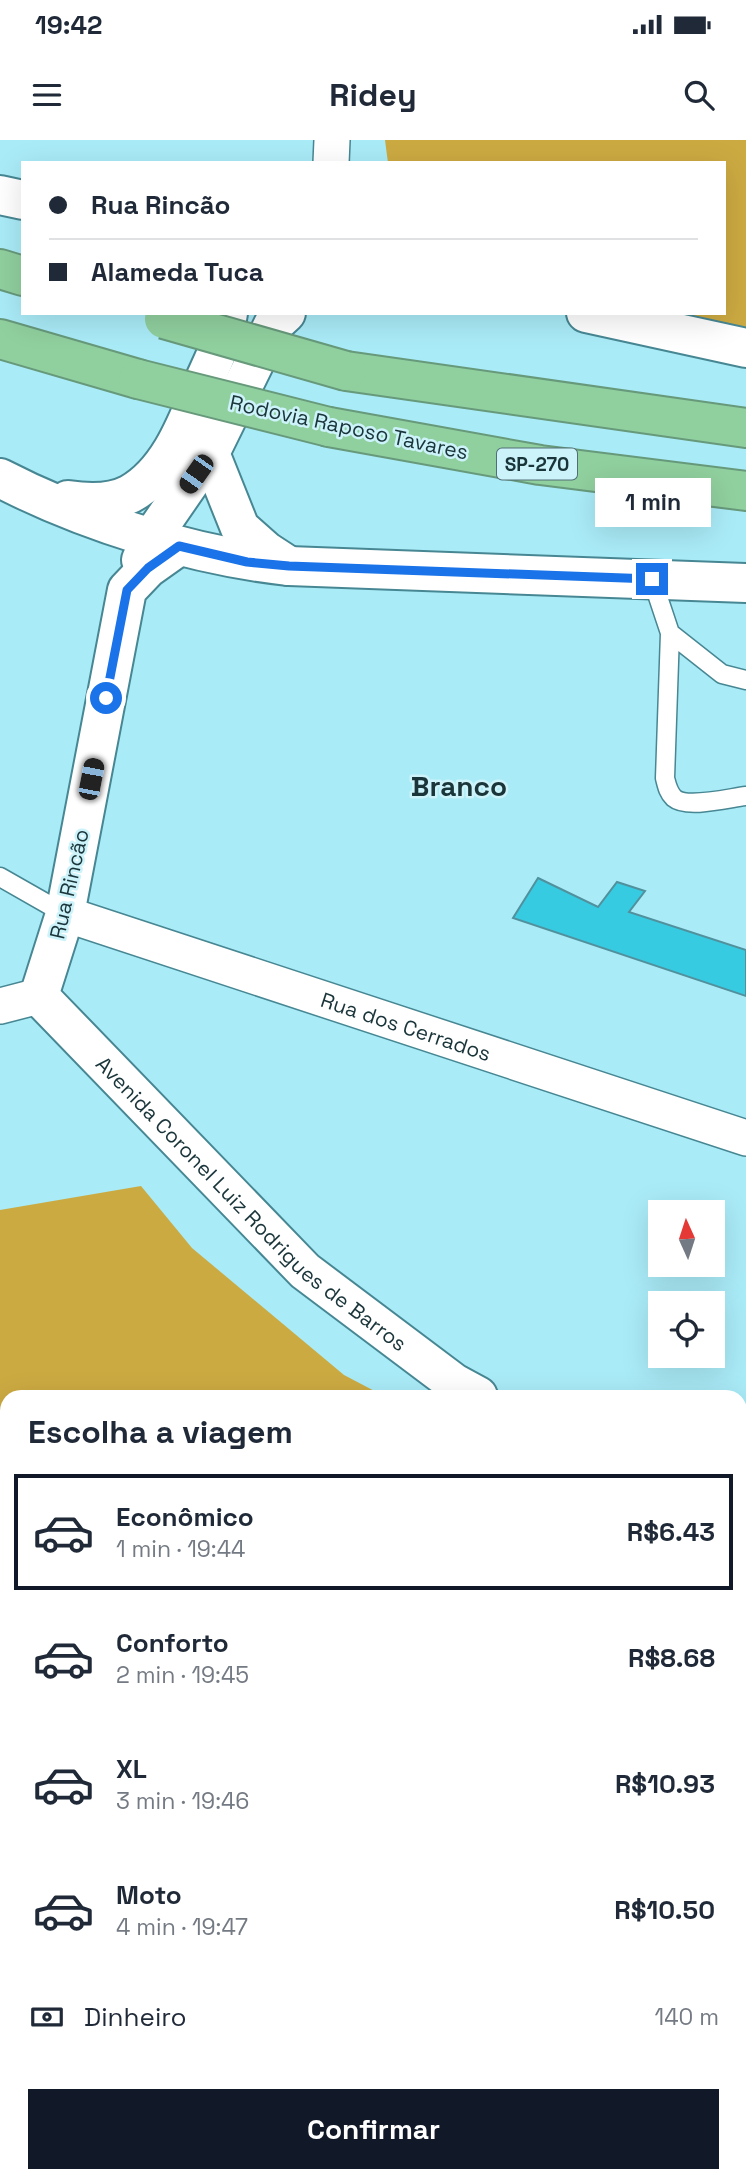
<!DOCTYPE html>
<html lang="pt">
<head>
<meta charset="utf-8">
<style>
  :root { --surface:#fff; --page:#f2f2f3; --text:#1f2937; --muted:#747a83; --line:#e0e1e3; --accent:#111827 }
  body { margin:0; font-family:"Space Grotesk",sans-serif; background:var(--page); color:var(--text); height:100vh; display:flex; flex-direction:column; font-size:26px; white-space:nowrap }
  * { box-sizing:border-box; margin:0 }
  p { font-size:23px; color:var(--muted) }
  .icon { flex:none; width:38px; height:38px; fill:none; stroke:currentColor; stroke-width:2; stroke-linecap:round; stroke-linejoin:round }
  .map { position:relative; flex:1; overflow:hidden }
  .sheet { position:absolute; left:0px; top:1250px; width:747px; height:793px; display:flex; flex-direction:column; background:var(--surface); border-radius:21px 21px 0 0; box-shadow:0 7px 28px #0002 }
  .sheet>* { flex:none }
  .top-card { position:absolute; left:21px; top:21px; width:705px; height:154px; border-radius:0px; box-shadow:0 7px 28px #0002; display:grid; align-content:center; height:154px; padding:0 28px; background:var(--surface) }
  .needle { width:46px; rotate:357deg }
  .controls { position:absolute; left:648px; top:1060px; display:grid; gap:14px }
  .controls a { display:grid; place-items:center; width:77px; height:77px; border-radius:0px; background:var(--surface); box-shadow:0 7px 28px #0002; font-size:35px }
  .end { position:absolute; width:32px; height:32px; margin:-16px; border:9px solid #1a73e8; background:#fff; box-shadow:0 0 0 4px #fff }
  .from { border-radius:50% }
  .bubble { position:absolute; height:49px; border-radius:0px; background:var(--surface); box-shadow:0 7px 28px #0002; font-size:23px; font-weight:800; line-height:49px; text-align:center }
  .car { position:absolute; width:21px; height:42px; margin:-21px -10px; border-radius:9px; box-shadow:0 0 5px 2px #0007; background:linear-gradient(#222 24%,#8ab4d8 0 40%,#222 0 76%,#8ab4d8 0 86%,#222 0) }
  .top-card b { display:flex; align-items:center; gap:24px; height:66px; font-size:26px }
  .top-card b+b { border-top:2px solid var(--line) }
  .top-card i { width:18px; height:18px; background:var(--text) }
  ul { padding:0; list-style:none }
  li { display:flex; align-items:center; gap:21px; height:116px; margin:0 14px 10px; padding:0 14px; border:4px solid transparent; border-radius:0px }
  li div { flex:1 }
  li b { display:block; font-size:26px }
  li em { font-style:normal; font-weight:800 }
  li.selected { border-color:var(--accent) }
  li>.icon { width:63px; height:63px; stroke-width:1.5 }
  h2 { padding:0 28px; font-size:32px; line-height:84px }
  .pay { display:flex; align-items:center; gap:18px; height:77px; padding:0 28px; font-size:26px }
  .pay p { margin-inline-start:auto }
  .primary-button { display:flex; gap:14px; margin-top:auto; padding:14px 28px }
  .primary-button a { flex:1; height:80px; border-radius:0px; background:var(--accent); color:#fff; font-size:28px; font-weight:800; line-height:80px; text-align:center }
  .status { display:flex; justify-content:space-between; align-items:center; height:49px; padding:0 35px; background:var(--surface); direction:ltr }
  .status svg { height:19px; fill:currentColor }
  header { display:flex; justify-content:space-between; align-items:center; height:91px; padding:0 28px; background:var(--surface); font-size:32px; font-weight:800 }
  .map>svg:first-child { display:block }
  .green { fill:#ccaa42 }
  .building { fill:#37cbe2; stroke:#51919d; stroke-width:2 }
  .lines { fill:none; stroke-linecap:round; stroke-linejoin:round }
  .service-casing { stroke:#478793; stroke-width:21 }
  .minor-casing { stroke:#478793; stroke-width:38 }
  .tertiary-casing { stroke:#478793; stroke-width:42 }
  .motorway-casing { stroke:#67997b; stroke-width:42 }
  .service { stroke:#fff; stroke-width:18 }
  .minor { stroke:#fff; stroke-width:35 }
  .tertiary { stroke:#fff; stroke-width:38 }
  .motorway { stroke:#90cf9e; stroke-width:38 }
  .motorway-bridge-casing { stroke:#67997b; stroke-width:42; stroke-linecap:butt }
  .motorway-bridge { stroke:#90cf9e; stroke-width:38 }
  .route { stroke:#1a73e8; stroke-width:9 }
  .labels { text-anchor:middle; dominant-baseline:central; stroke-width:5; stroke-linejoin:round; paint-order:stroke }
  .shield { fill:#cdf3fa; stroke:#506e74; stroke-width:2 }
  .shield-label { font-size:19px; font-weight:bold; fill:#1a353a }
  .street-label { font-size:21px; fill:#1a353a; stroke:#cdf3fa }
  .district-label { font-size:28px; font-weight:bold; fill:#1a353a; stroke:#cdf3fa }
</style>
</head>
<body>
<div class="status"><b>19:42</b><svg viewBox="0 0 49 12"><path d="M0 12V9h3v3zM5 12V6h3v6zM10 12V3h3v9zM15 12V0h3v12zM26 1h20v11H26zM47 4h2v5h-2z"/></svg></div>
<header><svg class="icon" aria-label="menu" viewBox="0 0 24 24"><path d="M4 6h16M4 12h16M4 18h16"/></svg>Ridey<svg class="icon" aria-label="search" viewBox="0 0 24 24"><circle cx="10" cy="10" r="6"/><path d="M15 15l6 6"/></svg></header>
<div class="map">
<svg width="746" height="2042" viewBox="0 0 746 2042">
  <rect width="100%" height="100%" fill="#a9ebf7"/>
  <path class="green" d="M385 0H746V196L647 173H724V23H388Z
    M141 1046 192 1108 344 1235 384 1256H7V1830L0 1828V1070Z
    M740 1560 746 1570V1721L740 1725Z"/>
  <path class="building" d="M538 738 598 767 617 742 645 751 629 772 746 810V856L513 778Z"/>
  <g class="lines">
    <defs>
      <path id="service" d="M652 439 670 493 722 534 746 540
        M670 493 665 638C667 646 668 652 674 658 687 669 729 658 746 656
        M0 737 65 774"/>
      <g id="minor">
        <path d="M331 23 332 0"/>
        <path id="s1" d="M65 774 746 998"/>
        <path d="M0 866 39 856"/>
      </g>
      <g id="tertiary">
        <path d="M0 55 23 60"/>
        <path d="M286 173 273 185 210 313 240 388 266 411 289 426"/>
        <path d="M586 173 746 208"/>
        <path d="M0 338C85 382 194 416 289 426L746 443"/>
        <path d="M68 360C88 363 111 364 130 354 171 331 188 279 205 239 215 217 225 197 228 173"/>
        <path id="s2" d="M179 406 148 428 127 450 65 774 39 856 305 1131 454 1243 478 1256"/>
        <path d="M141 420 152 397 210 313"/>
        <path d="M740 1465 746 1474"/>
        <path d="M740 1835 746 1830"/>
        <path d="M474 2042 483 2035"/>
      </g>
      <path id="motorway" d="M0 129 23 136
        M0 199 138 239
        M346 231 746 288
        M329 287 540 325 746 351"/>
    </defs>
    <use href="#service" class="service-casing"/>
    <use href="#minor" class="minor-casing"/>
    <use href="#tertiary" class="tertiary-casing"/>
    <use href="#motorway" class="motorway-casing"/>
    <use href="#service" class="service"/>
    <use href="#minor" class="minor"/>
    <use href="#tertiary" class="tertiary"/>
    <use href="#motorway" class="motorway"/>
    <defs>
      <path id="motorway-bridge" d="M164 179 346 231
        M138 239 329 287"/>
    </defs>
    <use href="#motorway-bridge" class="motorway-bridge-casing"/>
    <use href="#motorway-bridge" class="motorway-bridge"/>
  </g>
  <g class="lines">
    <path class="route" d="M106 558 127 450 148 428 179 406 247 422 289 426 652 439"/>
  </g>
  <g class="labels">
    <rect class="shield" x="497" y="308.5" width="80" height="31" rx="5"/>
    <g class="shield-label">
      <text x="537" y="324">SP-270</text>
    </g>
    <g class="street-label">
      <text transform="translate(349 287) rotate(12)">Rodovia Raposo Tavares</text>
      <text transform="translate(69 744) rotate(-77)">Rua Rincão</text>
      <text stroke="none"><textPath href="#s1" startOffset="359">Rua dos Cerrados</textPath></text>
      <text stroke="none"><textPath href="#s2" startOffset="782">Avenida Coronel Luiz Rodrigues de Barros</textPath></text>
    </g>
    <g class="district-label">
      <text x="459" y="646">Branco</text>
    </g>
  </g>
</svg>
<div class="controls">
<a><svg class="needle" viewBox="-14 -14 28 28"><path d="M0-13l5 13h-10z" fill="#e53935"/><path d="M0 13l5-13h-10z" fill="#747a83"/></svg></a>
<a><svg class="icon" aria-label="locate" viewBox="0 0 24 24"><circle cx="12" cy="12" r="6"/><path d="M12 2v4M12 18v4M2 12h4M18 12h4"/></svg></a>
</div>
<i class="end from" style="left:106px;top:558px"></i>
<i class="end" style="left:652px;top:439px"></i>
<div class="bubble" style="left:595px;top:338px;width:116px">1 min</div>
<i class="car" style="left:196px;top:334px;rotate:215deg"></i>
<i class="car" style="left:91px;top:639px;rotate:11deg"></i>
<div class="top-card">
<b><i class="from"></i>Rua Rincão</b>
<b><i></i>Alameda Tuca</b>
</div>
<section class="sheet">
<h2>Escolha a viagem</h2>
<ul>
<li class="selected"><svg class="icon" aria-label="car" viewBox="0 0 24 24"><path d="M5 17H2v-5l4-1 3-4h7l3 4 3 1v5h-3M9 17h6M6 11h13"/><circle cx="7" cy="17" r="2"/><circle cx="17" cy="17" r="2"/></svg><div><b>Econômico</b><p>1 min · 19:44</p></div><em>R$6.43</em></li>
<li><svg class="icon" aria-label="car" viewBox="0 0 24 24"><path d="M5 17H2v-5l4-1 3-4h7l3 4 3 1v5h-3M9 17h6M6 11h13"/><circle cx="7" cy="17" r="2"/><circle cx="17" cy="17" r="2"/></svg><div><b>Conforto</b><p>2 min · 19:45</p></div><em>R$8.68</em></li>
<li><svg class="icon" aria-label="car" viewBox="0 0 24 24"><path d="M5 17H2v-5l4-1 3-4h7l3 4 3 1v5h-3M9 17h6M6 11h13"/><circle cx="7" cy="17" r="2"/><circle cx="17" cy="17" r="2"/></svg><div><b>XL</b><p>3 min · 19:46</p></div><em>R$10.93</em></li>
<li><svg class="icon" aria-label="car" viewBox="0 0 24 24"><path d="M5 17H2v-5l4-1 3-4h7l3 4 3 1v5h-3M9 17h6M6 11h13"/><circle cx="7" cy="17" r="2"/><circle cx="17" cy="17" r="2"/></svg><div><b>Moto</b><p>4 min · 19:47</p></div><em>R$10.50</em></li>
</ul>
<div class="pay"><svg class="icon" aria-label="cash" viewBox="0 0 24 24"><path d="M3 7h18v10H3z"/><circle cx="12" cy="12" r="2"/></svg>Dinheiro<p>140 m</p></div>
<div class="primary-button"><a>Confirmar</a></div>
</section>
</div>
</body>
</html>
